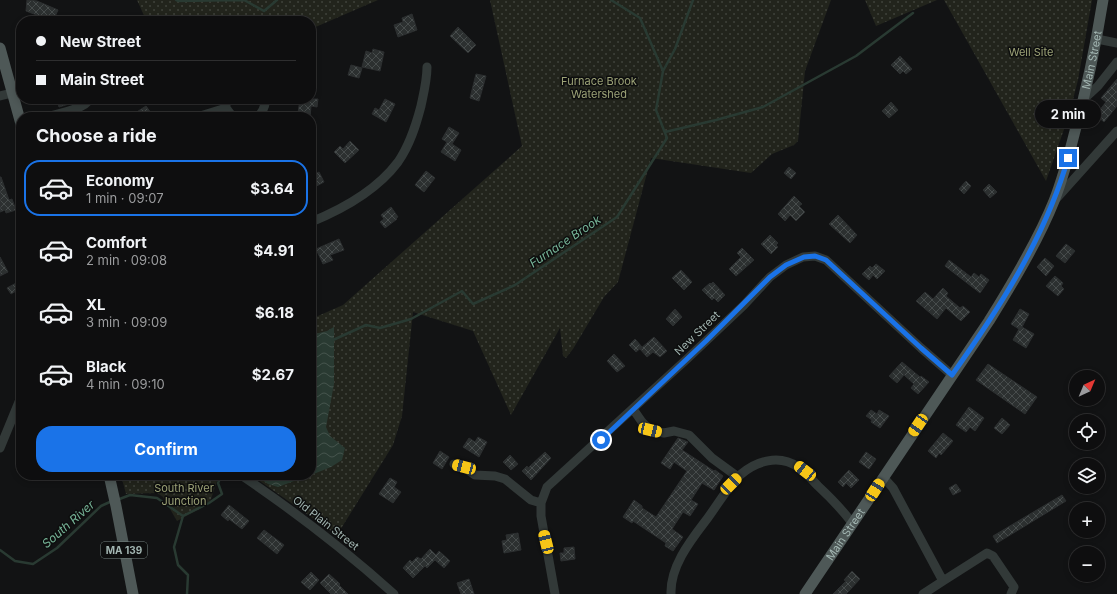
<!DOCTYPE html>
<html lang="en">
<head>
<meta charset="utf-8">
<style>
  :root { --surface:#0e0e0f; --page:#171718; --text:#f1f3f6; --muted:#9b9c9e; --line:#2e2e2f; --accent:#1a73e8 }
  body { margin:0; font-family:Inter,sans-serif; background:var(--page); color:var(--text); height:100vh; display:flex; flex-direction:column; font-size:15px; white-space:nowrap }
  * { box-sizing:border-box; margin:0 }
  p { font-size:13px; color:var(--muted) }
  .icon { flex:none; width:22px; height:22px; fill:none; stroke:currentColor; stroke-width:2; stroke-linecap:round; stroke-linejoin:round }
  .map { position:relative; flex:1; overflow:hidden }
  .details { position:absolute; left:16px; top:112px; width:300px; height:368px; display:flex; flex-direction:column; background:var(--surface); border-radius:16px; box-shadow:0 2px 6px #0003,0 0 0 1px var(--line) }
  .details>* { flex:none }
  .guide { position:absolute; left:16px; top:16px; width:300px; height:88px; border-radius:16px; box-shadow:0 2px 6px #0003,0 0 0 1px var(--line); display:grid; align-content:center; height:88px; padding:0 20px; background:var(--surface) }
  .needle { width:26px; rotate:44deg }
  .tools { position:absolute; left:1069px; top:370px; display:grid; gap:8px }
  .tools a { display:grid; place-items:center; width:36px; height:36px; border-radius:50%; background:var(--surface); box-shadow:0 2px 6px #0003,0 0 0 1px var(--line); font-size:20px }
  .end { position:absolute; width:18px; height:18px; margin:-9px; border:5px solid #1a73e8; background:#fff; box-shadow:0 0 0 2px #fff }
  .from { border-radius:50% }
  .bubble { position:absolute; height:28px; border-radius:14px; background:var(--surface); box-shadow:0 2px 6px #0003,0 0 0 1px var(--line); font-size:13px; font-weight:700; line-height:28px; text-align:center }
  .car { position:absolute; width:12px; height:24px; margin:-12px -6px; border-radius:5px; box-shadow:0 0 3px 1px #0007; background:linear-gradient(#f5c518 24%,#345 0 40%,#f5c518 0 76%,#345 0 86%,#f5c518 0) }
  .guide b { display:flex; align-items:center; gap:14px; height:38px; font-size:15px }
  .guide b+b { border-top:1px solid var(--line) }
  .guide i { width:10px; height:10px; background:var(--text) }
  ul { padding:0; list-style:none }
  li { display:flex; align-items:center; gap:12px; height:56px; margin:0 8px 6px; padding:0 12px; border:2px solid transparent; border-radius:16px }
  li div { flex:1 }
  li b { display:block; font-size:15px }
  li em { font-style:normal; font-weight:700 }
  li.on { border-color:var(--accent) }
  li>.icon { width:36px; height:36px; stroke-width:1.5 }
  h2 { padding:0 20px; font-size:18px; line-height:48px }
  .action { display:flex; gap:8px; margin-top:auto; padding:8px 20px }
  .action a { flex:1; height:46px; border-radius:16px; background:var(--accent); color:#fff; font-size:16px; font-weight:700; line-height:46px; text-align:center }
  .map>svg:first-child { display:block }
  .park { fill:url(#park-dots) }
  .water { fill:url(#water-waves) }
  .lines { fill:none; stroke-linecap:round; stroke-linejoin:round }
  .stream { stroke:#293a32; stroke-width:2.5 }
  .building { fill:url(#building-cross-hatch); stroke:#2c2f30 }
  .minor { stroke:#323938; stroke-width:9 }
  .major { stroke:#4e5857; stroke-width:11 }
  .route { stroke:#1a73e8; stroke-width:5 }
  .labels { text-anchor:middle; dominant-baseline:central; stroke-width:3; stroke-linejoin:round; paint-order:stroke }
  .shield { fill:#0d0e0e; stroke:#758380; stroke-width:1 }
  .shield-label { font-size:10px; font-weight:bold; fill:#a2b5b1 }
  .park-label { font-size:11px; fill:#9ca277; stroke:#0d0e0e }
  .street-label { font-size:11px; fill:#a2b5b1; stroke:#0d0e0e }
  .water-label { font-size:12px; font-style:italic; fill:#76b497; stroke:#0d0e0e }
</style>
</head>
<body>
<div class="map">
<svg width="1117" height="594" viewBox="0 0 1117 594">
  <defs>
    <pattern id="park-dots" width="8" height="8" patternUnits="userSpaceOnUse"><rect width="8" height="8" fill="#22241c"/><path d="M2 2h.1M6 6h.1" fill="none" stroke="#3f423b" stroke-width="1.8" stroke-linecap="round"/></pattern>
    <pattern id="water-waves" width="16" height="10" patternUnits="userSpaceOnUse"><rect width="16" height="10" fill="#293a32"/><path d="M0 5q4-4 8 0t8 0" fill="none" stroke="#45544d"/></pattern>
    <pattern id="building-cross-hatch" width="8" height="8" patternUnits="userSpaceOnUse"><rect width="8" height="8" fill="#2c3030"/><path d="M0 0l8 8M0 8l8-8" fill="none" stroke="#474c4c"/></pattern>
  </defs>
  <rect width="100%" height="100%" fill="#121314"/>
  <path class="park" d="M137 0H378L311 29V21H158L146 20Z
    M490 0H831L805 71 798 141 794 145 772 154 751 173 651 158 618 282 604 297 573 349 566 358 563 356 560 328 511 415 473 331 413 312 402 416 393 445 337 535 251 475H311V319L343 305 522 146Z
    M865 0H937L876 26Z
    M944 0H1092L1078 80 1069 115 1046 181Z
    M121 475H219L211 499 205 506 177 521 163 497 157 493 126 494Z"/>
  <path class="water" d="M334 327V384L326 427 330 436 345 448 342 460 331 467 311 475V335L327 331Z
    M255 475H310L278 487 268 484Z"/>
  <g class="lines">
    <path class="stream" d="M176 0 178 1 244 0 264 11 277 0
      M611 0 640 18 663 71
      M665 132 716 120 763 107 856 56 913 13
      M333 340 366 325 380 328 411 319 462 291 473 304 515 285 617 217 667 138 656 110 663 71 675 49 693 0
      M117 500 130 495 157 498 183 516 174 547 178 565 188 575 187 594
      M183 516 209 503 222 494 218 483 222 475
      M0 550 15 561 33 564 57 548 101 506 112 501"/>
  </g>
  <path class="building" d="M27 0 37 1 58 10 53 21 26 11Z
    M412 14 417 30 398 37 394 25 403 22 402 18Z
    M458 27 476 45 468 53 450 36Z
    M373 49 384 52 380 71 362 67 366 51 372 53Z
    M900 56 912 69 906 74 903 71 900 74 891 65Z
    M351 65 362 68 359 78 348 75Z
    M476 74 486 76 479 101 470 98Z
    M1117 79V106L1104 122 1096 115 1106 102 1101 98Z
    M57 99H78L79 101 59 107Z
    M300 99H318L317 107 311 106 310 117H300V113H298Z
    M385 99 395 104 386 122 372 114 375 108 379 110Z
    M891 102 898 110 889 118 882 111Z
    M146 106 151 113 145 117H129Z
    M449 127 459 133 452 144 461 150 455 161 441 152 447 142 442 139Z
    M350 141 359 150 345 163 334 152 340 146 343 149Z
    M789 167 796 173 791 179 784 173Z
    M426 171 435 178 424 192 415 185Z
    M319 172 324 182 311 189V176Z
    M0 177H1L9 200 12 199 16 210 6 213 5 210 0 212Z
    M966 181 971 186 964 194 959 189Z
    M989 184 997 192 990 198 983 190Z
    M794 196 802 204 799 206 805 212 796 221 790 215 785 221 778 214Z
    M391 207 398 217 396 218 397 219 385 228 380 222 384 219 381 215Z
    M838 215 857 235 850 243 829 224Z
    M770 235 778 243 776 245 778 247 771 254 761 244Z
    M339 239 344 250 330 255 333 260 323 264 316 249Z
    M1066 244 1075 251 1065 263 1056 256Z
    M742 248 754 260 736 276 729 269 741 257 737 253Z
    M0 257 8 272 0 276Z
    M1045 258 1054 266 1046 276 1037 267Z
    M949 260 971 277 974 273 979 277 981 274 989 280 980 293 945 266Z
    M876 264 885 271 877 279 873 275 869 280 862 274 870 266 872 268Z
    M681 270 692 282 684 290 672 278Z
    M1055 276 1063 283 1061 286 1064 289 1058 296 1046 286Z
    M18 282 21 288 11 294 7 288Z
    M713 282 725 295 718 302 714 298 712 300 702 290 710 283 711 284Z
    M943 288 948 293 946 296 960 308 963 306 970 312 961 321 946 308 937 319 916 301 925 292 933 299Z
    M675 309 682 317 673 326 666 319Z
    M1020 309 1029 314 1022 327 1034 334 1026 348 1013 340 1019 329 1011 324Z
    M654 337 667 351 660 357 653 352 647 357 640 349Z
    M635 339 642 347 636 352 629 345Z
    M614 354 625 366 617 372 607 361Z
    M902 362 920 377 921 376 929 382 918 394 911 388 914 384 904 375 897 383 889 376Z
    M988 364 1037 397 1025 414 976 380Z
    M969 407 984 418 975 431 970 427 966 432 956 425Z
    M871 410 877 414 879 410 889 416 880 428 871 422 872 420 866 416Z
    M1002 418 1010 425 1002 434 994 428Z
    M943 433 953 441 941 455 939 453 936 458 928 451Z
    M478 437 487 442 479 457 463 447 469 438 475 442Z
    M678 438 688 442 682 450 714 471 715 470 723 476 714 490 702 483 691 500 698 504 690 516 683 512 672 529 683 537 673 551 665 546 666 543 633 521 632 523 623 517 634 500 642 506V508L656 517 687 471 674 462 670 469 661 463Z
    M440 451 449 457 442 469 433 463Z
    M545 452 551 458 531 480 522 471 527 466 528 468Z
    M866 452 876 459 869 469 859 462Z
    M510 455 518 464 511 470 503 462Z
    M849 470 859 480 851 488 846 483 843 487 838 482Z
    M390 478 397 482 394 487 401 492 393 503 379 494Z
    M956 484 961 491 953 495 949 488Z
    M1062 495 1066 501 997 543 993 536Z
    M229 505 249 521 242 529 229 519 228 521 221 515Z
    M264 530 284 545 277 554 257 538Z
    M518 533 521 550 504 553 502 541 507 540 506 535Z
    M574 547 575 559 561 561 560 553H564V548Z
    M430 549 436 555 439 551 450 561 444 568 435 560 427 568 425 566 413 578 403 568 410 560 412 562 417 557 421 559Z
    M852 571 860 579 846 594H833L846 581 844 580Z
    M311 572 319 580 310 590 301 582Z
    M329 574 340 584 339 585 348 594H331L320 583Z
    M469 579 474 594H461L457 583Z"/>
  <g class="lines">
    <path class="minor" d="M1097 39 1117 43
      M0 96 12 93
      M226 99V108L233 117
      M1084 99 1098 86 1117 62
      M46 117C57 114 85 109 90 99
      M197 117 226 108
      M257 117C263 113 265 106 266 99
      M1056 199 1117 131
      M311 222C343 209 377 190 398 162 410 145 416 125 421 106 424 92 427 80 427 67
      M633 409 642 422 650 430 664 433 674 431 689 435 712 458 738 477
      M0 448 21 397
      M454 464 464 467 475 475 495 476 505 479 531 500 541 503
      M241 475C294 511 346 551 394 594
      M883 477 893 488 943 581 987 553 993 556 1014 587 1011 594
      M555 594 541 516V503L547 487 687 359 744 305 770 277 786 265 803 257 815 256 826 260 921 348 952 375
      M671 594C670 566 691 540 707 519 718 504 727 488 740 475 756 461 779 454 798 467 806 472 811 479 818 486 832 499 841 508 853 524
      M923 594 943 581"/>
    <g class="major">
      <path d="M0 48 21 124"/>
      <path d="M109 475 116 506 133 594"/>
      <path id="s1" d="M805 594 989 321C1012 284 1038 241 1054 201 1063 178 1069 155 1075 131 1087 88 1096 44 1103 0"/>
    </g>
  </g>
  <g class="lines">
    <path class="route" d="M601 440 706 341 770 277 786 265 804 257 815 256 826 260 921 348 952 375C999 309 1046 236 1068 158"/>
  </g>
  <g class="labels">
    <rect class="shield" x="101" y="542" width="46" height="16" rx="3"/>
    <g class="shield-label">
      <text x="124" y="550">MA 139</text>
    </g>
    <g class="park-label">
      <text x="1031" y="52">Well Site</text>
      <text x="599" y="81">Furnace Brook<tspan x="599" dy="13">Watershed</tspan></text>
      <text x="184" y="488">South River<tspan x="184" dy="13">Junction</tspan></text>
    </g>
    <g class="street-label">
      <text stroke="none"><textPath href="#s1" startOffset="612">Main Street</textPath></text>
      <text transform="translate(697 333) rotate(-44)">New Street</text>
      <text transform="translate(326 523) rotate(38)">Old Plain Street</text>
      <text stroke="none"><textPath href="#s1" startOffset="72">Main Street</textPath></text>
    </g>
    <g class="water-label">
      <text transform="translate(565 241) rotate(-34)">Furnace Brook</text>
      <text transform="translate(68 524) rotate(-41)">South River</text>
    </g>
  </g>
</svg>
<div class="tools">
<a><svg class="needle" viewBox="-14 -14 28 28"><path d="M0-13l5 13h-10z" fill="#e53935"/><path d="M0 13l5-13h-10z" fill="#9b9c9e"/></svg></a>
<a><svg class="icon" aria-label="locate" viewBox="0 0 24 24"><circle cx="12" cy="12" r="6"/><path d="M12 2v4M12 18v4M2 12h4M18 12h4"/></svg></a>
<a><svg class="icon" aria-label="layers" viewBox="0 0 24 24"><path d="M12 4l9 5-9 5-9-5zM3 14l9 5 9-5"/></svg></a>
<a>+</a>
<a>−</a>
</div>
<i class="end from" style="left:601px;top:440px"></i>
<i class="end" style="left:1068px;top:158px"></i>
<div class="bubble" style="left:1035px;top:100px;width:66px">2 min</div>
<i class="car" style="left:918px;top:425px;rotate:214deg"></i>
<i class="car" style="left:650px;top:430px;rotate:103deg"></i>
<i class="car" style="left:464px;top:467px;rotate:285deg"></i>
<i class="car" style="left:805px;top:471px;rotate:308deg"></i>
<i class="car" style="left:731px;top:484px;rotate:45deg"></i>
<i class="car" style="left:875px;top:490px;rotate:33deg"></i>
<i class="car" style="left:546px;top:542px;rotate:346deg"></i>
<div class="guide">
<b><i class="from"></i>New Street</b>
<b><i></i>Main Street</b>
</div>
<section class="details">
<h2>Choose a ride</h2>
<ul>
<li class="on"><svg class="icon" aria-label="car" viewBox="0 0 24 24"><path d="M5 17H2v-5l4-1 3-4h7l3 4 3 1v5h-3M9 17h6M6 11h13"/><circle cx="7" cy="17" r="2"/><circle cx="17" cy="17" r="2"/></svg><div><b>Economy</b><p>1 min · 09:07</p></div><em>$3.64</em></li>
<li><svg class="icon" aria-label="car" viewBox="0 0 24 24"><path d="M5 17H2v-5l4-1 3-4h7l3 4 3 1v5h-3M9 17h6M6 11h13"/><circle cx="7" cy="17" r="2"/><circle cx="17" cy="17" r="2"/></svg><div><b>Comfort</b><p>2 min · 09:08</p></div><em>$4.91</em></li>
<li><svg class="icon" aria-label="car" viewBox="0 0 24 24"><path d="M5 17H2v-5l4-1 3-4h7l3 4 3 1v5h-3M9 17h6M6 11h13"/><circle cx="7" cy="17" r="2"/><circle cx="17" cy="17" r="2"/></svg><div><b>XL</b><p>3 min · 09:09</p></div><em>$6.18</em></li>
<li><svg class="icon" aria-label="car" viewBox="0 0 24 24"><path d="M5 17H2v-5l4-1 3-4h7l3 4 3 1v5h-3M9 17h6M6 11h13"/><circle cx="7" cy="17" r="2"/><circle cx="17" cy="17" r="2"/></svg><div><b>Black</b><p>4 min · 09:10</p></div><em>$2.67</em></li>
</ul>
<div class="action"><a>Confirm</a></div>
</section>
</div>
</body>
</html>
